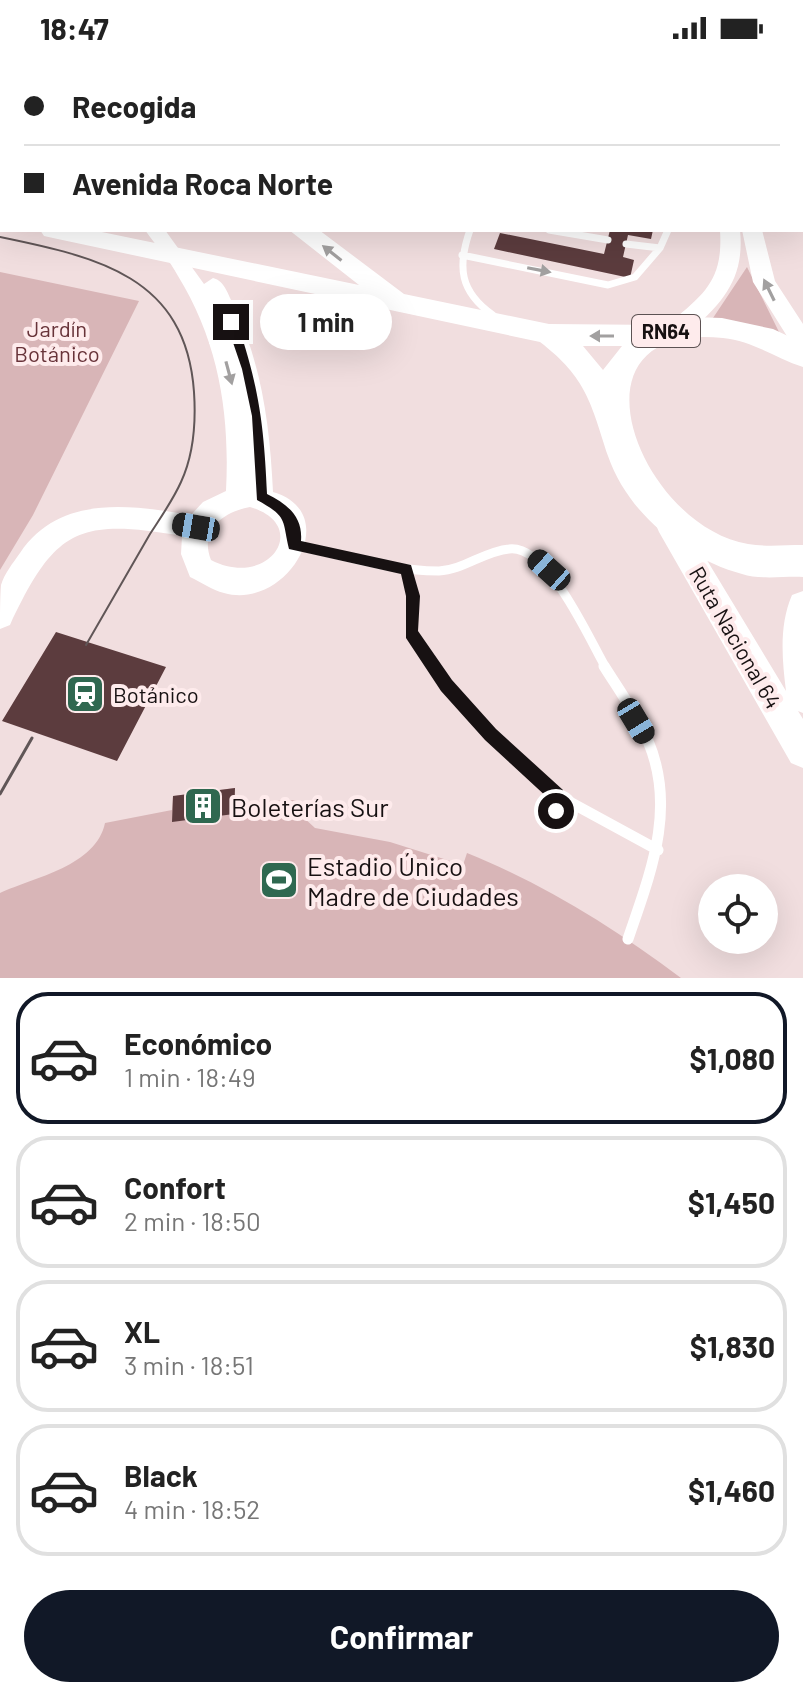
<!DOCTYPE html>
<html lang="es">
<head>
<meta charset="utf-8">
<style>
  :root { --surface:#fff; --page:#f2f2f2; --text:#222; --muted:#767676; --line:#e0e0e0; --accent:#111827 }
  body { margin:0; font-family:Barlow,sans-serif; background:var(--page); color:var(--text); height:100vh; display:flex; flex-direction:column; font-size:30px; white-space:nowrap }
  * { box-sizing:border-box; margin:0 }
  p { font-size:26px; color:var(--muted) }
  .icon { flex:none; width:44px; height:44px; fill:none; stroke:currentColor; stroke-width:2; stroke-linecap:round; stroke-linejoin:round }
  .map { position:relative; height:922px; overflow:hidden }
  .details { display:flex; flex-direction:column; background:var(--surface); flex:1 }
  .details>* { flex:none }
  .banner { position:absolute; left:0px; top:0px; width:804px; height:176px; box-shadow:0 8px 32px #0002; display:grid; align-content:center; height:176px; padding:0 24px; background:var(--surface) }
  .tools { position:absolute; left:698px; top:818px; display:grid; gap:16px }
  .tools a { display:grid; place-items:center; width:80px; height:80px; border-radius:50%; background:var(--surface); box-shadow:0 8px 32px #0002; font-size:40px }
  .end { position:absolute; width:36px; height:36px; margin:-18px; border:10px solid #171112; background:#fff; box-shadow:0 0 0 4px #fff }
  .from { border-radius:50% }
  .bubble { position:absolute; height:56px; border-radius:28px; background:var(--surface); box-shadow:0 8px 32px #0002; font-size:26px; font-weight:700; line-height:56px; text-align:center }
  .car { position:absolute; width:24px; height:48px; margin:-24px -12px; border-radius:10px; box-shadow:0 0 6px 2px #0007; background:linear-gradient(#222 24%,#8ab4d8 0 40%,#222 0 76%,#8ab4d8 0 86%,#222 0) }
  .banner b { display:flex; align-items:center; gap:28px; height:76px; font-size:30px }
  .banner b+b { border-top:2px solid var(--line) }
  .banner i { width:20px; height:20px; background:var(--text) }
  ul { padding:14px 0 0; list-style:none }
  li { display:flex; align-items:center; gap:24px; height:132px; margin:0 16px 12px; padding:0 8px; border:4px solid var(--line); border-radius:32px }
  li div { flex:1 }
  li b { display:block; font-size:30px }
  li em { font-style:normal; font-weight:700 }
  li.active { border-color:var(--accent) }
  li>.icon { width:72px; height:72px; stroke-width:1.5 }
  .cta { display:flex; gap:16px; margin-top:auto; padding:16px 24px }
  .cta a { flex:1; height:92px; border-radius:48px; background:var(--accent); color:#fff; font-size:32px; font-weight:700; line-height:92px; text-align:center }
  .status { display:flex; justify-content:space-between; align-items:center; height:56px; padding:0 40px; background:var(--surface); direction:ltr }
  .status svg { height:22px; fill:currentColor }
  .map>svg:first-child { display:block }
  .green { fill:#d8b5b7 }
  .building { fill:#5c3c3e }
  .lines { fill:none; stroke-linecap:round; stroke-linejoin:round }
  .lane-far2 { stroke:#fff; stroke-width:7 }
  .lane-far1 { stroke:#fff; stroke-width:9 }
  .lane { stroke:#fff; stroke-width:11 }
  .street { fill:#fff; fill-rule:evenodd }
  .secondary { fill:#fff; fill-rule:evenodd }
  .primary { fill:#fff; fill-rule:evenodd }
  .highway { fill:#fff; fill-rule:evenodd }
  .tram-far1 { stroke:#605657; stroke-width:2 }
  .tram { stroke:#605657; stroke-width:3 }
  .oneway { fill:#a2a0a0 }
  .route { fill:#171112 }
  .labels { text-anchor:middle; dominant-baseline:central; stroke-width:8; stroke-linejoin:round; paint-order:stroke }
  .shield { fill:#feebec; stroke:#5c5253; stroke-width:2 }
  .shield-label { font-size:20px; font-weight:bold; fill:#171112 }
  .park-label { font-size:22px; fill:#683339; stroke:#feebec }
  .street-label { font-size:22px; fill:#171112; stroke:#feebec }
  .poi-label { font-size:22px; fill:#171112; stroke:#feebec; text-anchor:start }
  .near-poi-label { font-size:26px; fill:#171112; stroke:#feebec; text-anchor:start }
</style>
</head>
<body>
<div class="status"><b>18:47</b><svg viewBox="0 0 49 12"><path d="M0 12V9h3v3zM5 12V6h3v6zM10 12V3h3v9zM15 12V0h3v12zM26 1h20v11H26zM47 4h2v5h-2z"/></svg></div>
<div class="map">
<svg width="803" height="922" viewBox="0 0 803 922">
  <rect width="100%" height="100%" fill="#f1dedf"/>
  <path class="green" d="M747 211 779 276 713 262Z
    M0 216 139 245 33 459 0 514Z
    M235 732V746L298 744 303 761 315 772 390 786 463 809 467 797C546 829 613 871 681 922H0V837C35 821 96 810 105 767L172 754 173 740Z"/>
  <path class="building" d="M610 174H653L651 183 628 179 623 201 634 204 630 222 494 193 500 177 604 198Z
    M56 576 166 611 117 705 2 665Z
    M235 732 234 758 172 766 173 740Z"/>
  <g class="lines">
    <path class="lane-far2" d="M470 174C457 211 460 236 493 259
      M549 174 608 184
      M626 188 660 192 668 174
      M462 199 608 229 635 221 660 192"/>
    <path class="lane-far1" d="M294 489C341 499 391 515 439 515 463 514 485 495 509 493 548 488 589 583 606 612
      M406 513 413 540 411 577 435 612"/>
    <path class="lane" d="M433 610 490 679 557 739 658 794
      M604 610C619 634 637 659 648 685 677 753 650 818 628 883
      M556 755 557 739"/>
    <path class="street" d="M231 0H244L245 2H232Z
      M798 0H803V8L802 2H797Z
      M0 107H2V115H0Z"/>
    <path class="secondary" d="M68 0H84V2H68Z
      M145 174H165L204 228 213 222C225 225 228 239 234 250 262 309 270 371 273 436 345 457 287 555 224 537 212 534 201 526 190 521L181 498 182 480C78 462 55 473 10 569L0 573C0 560 0 542 1 529 4 518 13 507 20 497 60 438 130 449 191 459L203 446 226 435C230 358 219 287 178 220 169 203 156 190 145 174ZM250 451C312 469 269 534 211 504 199 474 223 456 250 451Z"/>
    <path class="primary" d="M702 0H718V2H702Z
      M722 0H738L739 2H723Z
      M720 174H740C745 222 723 247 688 277H672L668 271 672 265C707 236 723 222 720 174Z
      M742 174H762L775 225 803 268V296L795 293 753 226Z
      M669 455 679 458 786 635C782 603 779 569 792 539L803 535V657L798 655 803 663V712L791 707 659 476 655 467 659 458Z"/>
    <path class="highway" d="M0 155H2V171H0Z
      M40 174H92L359 229 289 174H319L404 238 549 268 662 269 692 261 722 262 773 273 803 287V311C775 302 753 285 723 282 558 265 640 470 748 488 765 491 785 489 803 489V521C784 520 760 524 742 518 684 502 628 458 608 400 591 348 587 322 540 286L53 182 44 180ZM583 290H622L603 314Z"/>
    <path class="tram-far1" d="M0 181C97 201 186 220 194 336 196 366 194 398 181 426 173 444 161 461 150 478 129 515 107 552 86 589"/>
    <path class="tram" d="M0 738 32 682"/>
  </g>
  <defs><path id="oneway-solid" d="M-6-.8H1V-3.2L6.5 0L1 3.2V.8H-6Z" transform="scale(2)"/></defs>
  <g class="oneway">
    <use href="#oneway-solid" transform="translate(332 197) rotate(-142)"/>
    <use href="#oneway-solid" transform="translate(539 214) rotate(11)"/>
    <use href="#oneway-solid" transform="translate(769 234) rotate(-116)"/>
    <use href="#oneway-solid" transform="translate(602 280) rotate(-180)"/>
    <use href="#oneway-solid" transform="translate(229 317) rotate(75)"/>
  </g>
  <path class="route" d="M231 262 237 266C259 331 264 369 267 438 287 448 303 460 301 485L411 509 420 540 418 575 452 624 496 673 563 734 562 760H551L549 743 485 684 441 635 406 582V540L401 518 289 493C282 463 288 461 257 444L252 360 242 313 226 266Z"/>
  <defs>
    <symbol id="station-square" viewBox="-11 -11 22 22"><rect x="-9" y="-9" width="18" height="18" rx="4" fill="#2f6850" stroke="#feebec"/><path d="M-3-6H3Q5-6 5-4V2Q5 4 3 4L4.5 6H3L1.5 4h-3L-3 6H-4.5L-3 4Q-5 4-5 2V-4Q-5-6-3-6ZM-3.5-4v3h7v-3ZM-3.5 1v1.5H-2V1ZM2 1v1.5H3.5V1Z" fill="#fff"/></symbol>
    <symbol id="building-square" viewBox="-11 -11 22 22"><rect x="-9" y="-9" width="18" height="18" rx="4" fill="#2f6850" stroke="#feebec"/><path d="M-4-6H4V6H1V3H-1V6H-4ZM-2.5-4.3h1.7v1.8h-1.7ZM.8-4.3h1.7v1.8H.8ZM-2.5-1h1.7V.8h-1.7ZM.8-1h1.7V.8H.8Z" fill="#fff"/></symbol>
    <symbol id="stadium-square" viewBox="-11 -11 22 22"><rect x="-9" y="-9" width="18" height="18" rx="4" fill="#2f6850" stroke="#feebec"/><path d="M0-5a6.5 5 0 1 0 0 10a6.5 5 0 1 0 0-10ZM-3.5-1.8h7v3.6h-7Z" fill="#fff"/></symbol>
  </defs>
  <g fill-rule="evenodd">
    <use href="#station-square" x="63" y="616" width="44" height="44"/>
    <use href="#building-square" x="181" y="728" width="44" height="44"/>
    <use href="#stadium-square" x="257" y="802" width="44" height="44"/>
  </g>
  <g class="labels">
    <rect class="shield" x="632" y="259" width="68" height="32" rx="6"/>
    <g class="shield-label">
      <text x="666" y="275">RN64</text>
    </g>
    <g class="park-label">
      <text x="57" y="272">Jardín<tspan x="57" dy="25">Botánico</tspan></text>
    </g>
    <g class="street-label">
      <text transform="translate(736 581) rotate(60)">Ruta Nacional 64</text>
    </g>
    <g class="poi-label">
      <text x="113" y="638">Botánico</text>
    </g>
    <g class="near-poi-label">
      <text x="231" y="750">Boleterías Sur</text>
      <text x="307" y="809">Estadio Único<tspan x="307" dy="30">Madre de Ciudades</tspan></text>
    </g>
  </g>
</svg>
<div class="tools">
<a><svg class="icon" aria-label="locate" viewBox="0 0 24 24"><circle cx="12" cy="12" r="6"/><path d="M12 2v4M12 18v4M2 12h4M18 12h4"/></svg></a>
</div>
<i class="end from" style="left:556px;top:755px"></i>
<i class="end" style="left:231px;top:266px"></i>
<div class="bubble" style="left:260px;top:238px;width:132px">1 min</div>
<i class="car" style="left:196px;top:471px;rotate:280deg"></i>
<i class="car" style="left:549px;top:514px;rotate:312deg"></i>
<i class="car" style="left:636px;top:665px;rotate:149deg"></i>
<div class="banner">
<b><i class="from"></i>Recogida</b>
<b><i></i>Avenida Roca Norte</b>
</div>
</div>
<section class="details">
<ul>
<li class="active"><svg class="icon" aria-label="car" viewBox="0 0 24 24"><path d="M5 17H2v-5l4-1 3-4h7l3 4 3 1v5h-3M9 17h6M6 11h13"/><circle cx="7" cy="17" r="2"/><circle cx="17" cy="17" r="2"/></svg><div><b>Económico</b><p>1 min · 18:49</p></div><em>$1,080</em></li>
<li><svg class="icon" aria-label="car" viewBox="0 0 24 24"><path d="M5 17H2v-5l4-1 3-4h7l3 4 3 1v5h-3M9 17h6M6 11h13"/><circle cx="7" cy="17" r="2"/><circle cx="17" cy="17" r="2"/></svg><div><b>Confort</b><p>2 min · 18:50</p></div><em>$1,450</em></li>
<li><svg class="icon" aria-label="car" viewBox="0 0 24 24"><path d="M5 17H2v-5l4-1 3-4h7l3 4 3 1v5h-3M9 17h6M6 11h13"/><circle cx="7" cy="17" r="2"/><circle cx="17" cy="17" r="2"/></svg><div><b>XL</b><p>3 min · 18:51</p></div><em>$1,830</em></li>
<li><svg class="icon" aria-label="car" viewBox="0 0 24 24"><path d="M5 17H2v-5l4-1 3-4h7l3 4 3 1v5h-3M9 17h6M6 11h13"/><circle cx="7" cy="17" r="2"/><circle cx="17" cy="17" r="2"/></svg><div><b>Black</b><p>4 min · 18:52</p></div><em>$1,460</em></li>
</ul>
<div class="cta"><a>Confirmar</a></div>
</section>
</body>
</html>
